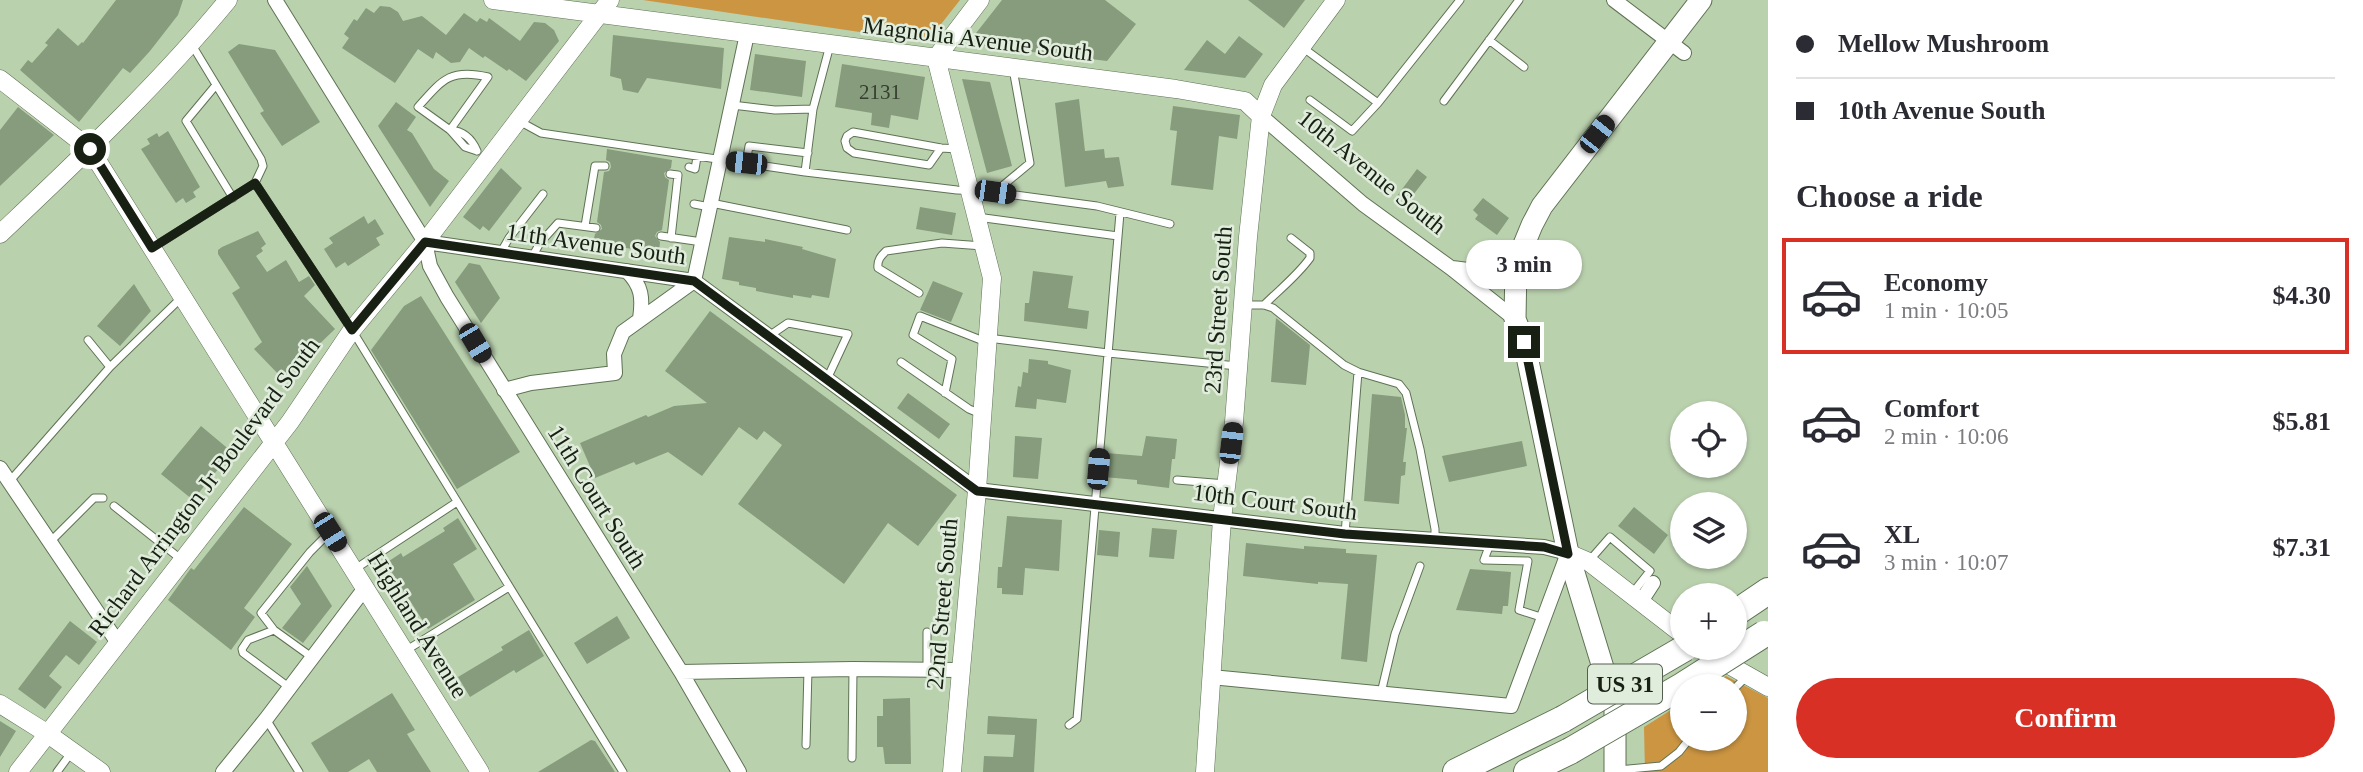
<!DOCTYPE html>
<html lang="en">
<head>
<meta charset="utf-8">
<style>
  :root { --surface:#fff; --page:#f7f7f7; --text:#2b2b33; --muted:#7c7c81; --line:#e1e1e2; --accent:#d93025 }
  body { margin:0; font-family:Georgia,serif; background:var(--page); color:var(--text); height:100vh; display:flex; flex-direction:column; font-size:26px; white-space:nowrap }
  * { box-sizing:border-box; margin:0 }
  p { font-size:23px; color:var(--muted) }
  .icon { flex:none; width:38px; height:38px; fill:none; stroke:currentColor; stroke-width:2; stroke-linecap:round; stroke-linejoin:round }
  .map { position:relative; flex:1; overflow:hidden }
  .drawer { display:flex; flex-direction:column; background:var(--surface); width:595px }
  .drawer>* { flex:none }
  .guide { display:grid; align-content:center; height:154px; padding:0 28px; background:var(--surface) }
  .tools { position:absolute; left:1670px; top:401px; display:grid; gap:14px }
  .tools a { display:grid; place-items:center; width:77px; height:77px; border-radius:50%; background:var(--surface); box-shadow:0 2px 5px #0004; font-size:35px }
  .end { position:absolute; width:32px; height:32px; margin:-16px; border:9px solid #182014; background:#fff; box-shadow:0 0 0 4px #fff }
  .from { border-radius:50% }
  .bubble { position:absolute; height:49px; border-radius:24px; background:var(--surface); box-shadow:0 2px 5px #0004; font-size:23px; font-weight:700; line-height:49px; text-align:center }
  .car { position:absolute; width:21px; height:42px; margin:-21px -10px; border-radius:9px; box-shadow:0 0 5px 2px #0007; background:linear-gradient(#222 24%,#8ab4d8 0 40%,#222 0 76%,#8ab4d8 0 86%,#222 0) }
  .guide b { display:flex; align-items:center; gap:24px; height:66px; font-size:26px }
  .guide b+b { border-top:2px solid var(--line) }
  .guide i { width:18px; height:18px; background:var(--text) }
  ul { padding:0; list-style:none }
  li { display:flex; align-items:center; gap:21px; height:116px; margin:0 14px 10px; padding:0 14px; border:4px solid transparent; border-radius:0px }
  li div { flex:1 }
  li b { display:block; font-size:26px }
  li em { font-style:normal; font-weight:700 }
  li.selected { border-color:var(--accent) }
  li>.icon { width:63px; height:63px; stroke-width:1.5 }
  h2 { padding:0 28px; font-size:32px; line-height:84px }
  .button { display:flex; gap:14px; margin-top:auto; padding:14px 28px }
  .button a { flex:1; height:80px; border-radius:42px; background:var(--accent); color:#fff; font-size:28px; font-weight:700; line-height:80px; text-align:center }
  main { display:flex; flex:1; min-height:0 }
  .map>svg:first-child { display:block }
  .green { fill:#cb9542 }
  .building { fill:#869c7c }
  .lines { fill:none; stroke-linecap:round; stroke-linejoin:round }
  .service-casing { stroke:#5e7354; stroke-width:9 }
  .minor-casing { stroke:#5e7354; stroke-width:16 }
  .tertiary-casing { stroke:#5e7354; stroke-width:19 }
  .secondary-casing { stroke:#5e7354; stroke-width:23 }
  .motorway-casing { stroke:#5e7354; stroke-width:28 }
  .service { stroke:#fff; stroke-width:7 }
  .minor { stroke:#fff; stroke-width:14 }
  .tertiary { stroke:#fff; stroke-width:18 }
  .secondary { stroke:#fff; stroke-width:21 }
  .motorway { stroke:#fff; stroke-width:26 }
  .motorway-bridge-casing { stroke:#5e7354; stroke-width:28; stroke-linecap:butt }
  .motorway-bridge { stroke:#fff; stroke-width:26 }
  .route { stroke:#182014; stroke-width:9 }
  .labels { text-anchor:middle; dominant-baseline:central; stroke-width:5; stroke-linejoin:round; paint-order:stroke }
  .number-label { font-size:21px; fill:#343f2e }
  .shield { fill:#e1eddc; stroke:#545e50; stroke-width:2 }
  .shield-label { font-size:23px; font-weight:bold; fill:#182014 }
  .street-label { font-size:24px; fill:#182014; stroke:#e1eddc }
</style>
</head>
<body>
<main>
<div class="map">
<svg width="1768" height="772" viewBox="0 0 1768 772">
  <rect width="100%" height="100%" fill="#bad1ae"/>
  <path class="green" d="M643 0H960L927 42Z
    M1726 676 1768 698V772H1645L1644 727 1682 703V738H1734V686H1710Z"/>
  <path class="building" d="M116 0H183L178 15 150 51 130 73 123 68 79 122 20 70 28 60 32 63 48 45 45 43 58 28 78 46 82 42 83 43Z
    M1002 0H1105L1136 24 1107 61 975 45 973 37Z
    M1248 0H1305L1284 28Z
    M380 6 390 7 398 12 403 21 422 16 446 35 464 13 477 22 480 18 487 22 489 18 520 41 534 22 545 23 554 30 559 41 526 81 509 69 507 71 485 56 483 58 469 48 460 62 451 63 436 52 433 59 418 49 395 83 342 48 349 38 344 34 354 19 357 21 366 8 374 13Z
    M613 35 724 48 721 89 647 78 638 93 623 90 621 79 610 76Z
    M1239 36 1263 54 1245 78 1184 70 1207 40 1225 54Z
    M239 44 275 50 320 122 282 146 260 113 264 111 228 52Z
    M755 54 806 61 802 97 750 90Z
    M842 64 925 77 918 120 891 115 889 128 871 125 872 113 835 107Z
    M962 79 990 82 1012 166 987 173Z
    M1079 99 1085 151 1104 149 1105 158 1119 157 1124 186 1108 188 1106 181 1065 187 1055 103Z
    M396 102 416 117 407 130 412 133 434 169 449 181 430 207 378 126Z
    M1173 106 1240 115 1237 139 1219 136 1213 190 1171 185 1177 131 1170 130Z
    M18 107 54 135 0 186V130Z
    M168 131 200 187 193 192 196 197 186 203 183 198 176 203 141 149 150 144 147 139 157 133 159 137Z
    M607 149 672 160 671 168 664 173 665 177 669 180 662 230 657 232 655 236 660 242 659 253 593 243 595 234 602 229 601 225 597 222 604 172 609 171 611 167 610 162 606 160Z
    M501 168 522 188 489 231 483 226 480 230 463 217Z
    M1417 169 1427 177 1406 204 1397 196Z
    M1483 198 1509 218 1497 235 1475 219 1478 215 1473 210Z
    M920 207 956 213 952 235 916 229Z
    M364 216 368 224 375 219 384 234 376 238 380 245 348 266 345 262 336 268 324 249 333 243 329 238Z
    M258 231 266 244 261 248 263 251 256 256 267 272 286 260 299 282 309 276 315 285 304 296 335 329 283 379 254 349 262 342 232 293 240 288 218 254V250L222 247Z
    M729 237 765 242V239L803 247 802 249 836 259 829 298 812 295 811 298 793 295V298L756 291V288L739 285V282L722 279Z
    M469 263 480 265 500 298 481 323 455 282Z
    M1033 271 1073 276 1068 308 1089 311 1087 329 1024 321 1025 303H1029Z
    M933 281 963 293 951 322 920 310Z
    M134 284 151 311 120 346 97 326Z
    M421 296 520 452 457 489 371 350 404 306Z
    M710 311 957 495 918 546 888 523 844 584 738 504 782 445 764 431 757 440 739 427 702 476 668 452 636 465 634 462 595 478 580 443 646 415 648 417 674 406 707 403 665 371Z
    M1276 318 1310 345 1306 385 1271 382Z
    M1029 359 1048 361V364L1071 370 1066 403 1037 399 1036 409 1015 407 1018 386 1021 387 1023 372 1028 373Z
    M908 393 950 424 939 439 897 408Z
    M1372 394 1401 397 1405 415V428H1407L1403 462H1406L1405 475 1401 476 1399 504 1364 501Z
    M201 426 232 452 193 500 161 474Z
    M1015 436 1042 438 1038 479 1013 477Z
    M1146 436 1177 439 1175 459H1172L1169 488 1137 484V480L1104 477 1106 453 1142 456Z
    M1522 441 1527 466 1449 482 1442 456Z
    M244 507 292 544 244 608 255 617 231 650 168 600 191 568 194 570Z
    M1634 507 1668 535 1654 554 1618 526Z
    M1007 516 1062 520 1059 571 1025 568 1023 595 1002 594V588H997L998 567H1002Z
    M458 518 477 549 453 564 475 600 428 629 386 563 401 553 403 557 445 531 443 528Z
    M1152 528 1177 530 1174 559 1149 557Z
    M1099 530 1120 532 1118 557 1097 555Z
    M1246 543 1304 549V546L1346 549V553L1377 555 1367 662 1341 659 1348 584 1318 582V584L1243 576Z
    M307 566 332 606 303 643 282 628 301 604 290 587Z
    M1470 569 1511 572 1508 606H1503L1502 614 1456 610Z
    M617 616 630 638 587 664 574 643Z
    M70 621 97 642 79 665 66 655 49 676 62 687 45 709 18 689Z
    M529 630 544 656 516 673 514 670 470 697 458 677 503 650 501 647Z
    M392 693 415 730 407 734 431 772H377L369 759 348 772H329L311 743Z
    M910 698 911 764H885L883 747H877V716H883V699Z
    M988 716 1037 719 1034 772H983L984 756 1013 757 1015 735 987 734Z
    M0 721 16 731 0 757Z
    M591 740 595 741 615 772H538Z"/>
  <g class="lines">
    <defs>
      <path id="service" d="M1489 40 1524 67
        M192 45 261 159 263 166 255 183 352 330 623 772
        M1302 47 1378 103
        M216 85 186 121 233 198
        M1310 100 1352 131 1378 103 1460 0
        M1444 101 1519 0
        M732 105 775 110 813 109 830 45
        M519 121 541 133 805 172 957 190 985 191 1097 206 1170 224
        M450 130 488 77C450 68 442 80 418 107L450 130 465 147 477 151
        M450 130C463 131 472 139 477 151
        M941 148 929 165 854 153 847 148 845 141 847 136 853 132 941 148 958 149
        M746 163 749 146 808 153
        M689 167 695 169 697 157
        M805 172 813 109
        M670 174 678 175 671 238
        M995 192 1030 163 1013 69
        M711 203 847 230
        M694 204 710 207
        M977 217 1118 236
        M585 226 595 166H605
        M661 236 702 242
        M152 248 255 183
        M501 252 509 238 543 194
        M532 257 540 243 558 223 596 228
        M919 293 878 268C877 260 881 256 886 251L942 243 983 246
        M1244 305H1264L1273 308 1344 365 1358 372 1399 384 1406 393 1420 449 1435 529V540
        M1264 305C1280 289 1297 276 1310 258V253L1291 238
        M769 336 788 323 848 334 827 379
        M988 338 1108 353 1237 366
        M88 340 110 367
        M901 362 969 409 981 414
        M945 393 952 359 913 335 920 316 986 342
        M1177 480 1226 484
        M9 482 110 367 182 297
        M114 506 182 560
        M1345 534 1358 372
        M50 542 94 498H103
        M1490 544 1484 560 1528 561 1519 610 1544 618
        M1589 561 1610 537 1650 571 1631 595
        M355 569 457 502
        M274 630 248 640 242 649 243 653 290 688
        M927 632V670
        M405 651 509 587
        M313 658 274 630 261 613 310 552 330 532
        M1734 689 1747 676
        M1381 693 1395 634 1420 566
        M266 719 299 772
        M1069 725 1077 719 1120 213
        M806 745 808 670
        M852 758 853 669
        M1618 770 1661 766 1679 752 1690 738
        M57 772 71 753"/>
      <path id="minor" d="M275 0 425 242 694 281 977 490 1345 534 1544 547 1568 553 1511 706 1211 677
        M1614 0 1684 53
        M1261 116 1363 204 1451 268 1515 319
        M425 242 430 266 447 297 681 672 739 772
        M1452 268C1475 272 1494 271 1516 264
        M627 271C642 286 643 298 640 319
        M694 281 747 34
        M504 390 531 383 615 373 614 354 623 332 694 281
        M0 468 118 643
        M1640 603 1653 583
        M681 672 853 669 959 670
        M223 772 266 719 365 588"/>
      <path id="tertiary" d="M493 0 1176 89 1245 101 1261 116
        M0 79 90 149 480 772
        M0 234C79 159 159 84 228 0
        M1568 553 1589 562 1682 634
        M1699 648 1768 687
        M0 704 48 734 101 772
        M18 772 290 422 352 330 425 242 610 0
        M952 772 977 490 992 278 936 58 980 0
        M1205 772 1222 519 1234 422 1248 237 1261 116 1273 85 1336 0"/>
      <path id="secondary" d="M1615 772V707L1568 553 1524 342 1515 319 1516 264 1532 225 1542 206 1701 0"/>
      <path id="motorway" d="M1734 614 1768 591
        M1456 772 1563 719
        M1527 772 1570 751"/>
    </defs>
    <use href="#service" class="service-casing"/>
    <use href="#minor" class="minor-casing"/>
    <use href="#tertiary" class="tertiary-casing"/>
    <use href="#secondary" class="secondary-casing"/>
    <use href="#motorway" class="motorway-casing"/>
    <use href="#service" class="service"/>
    <use href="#minor" class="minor"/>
    <use href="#tertiary" class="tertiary"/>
    <use href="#secondary" class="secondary"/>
    <use href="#motorway" class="motorway"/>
    <defs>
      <path id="motorway-bridge" d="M1682 686 1764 634
        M1563 719 1685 648
        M1570 751 1682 686"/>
    </defs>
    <use href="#motorway-bridge" class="motorway-bridge-casing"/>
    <use href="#motorway-bridge" class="motorway-bridge"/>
  </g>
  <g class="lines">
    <path class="route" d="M90 149 152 248 255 183 352 330 425 242 694 281 977 491 988 492 1345 534 1544 547 1568 554 1524 342"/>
  </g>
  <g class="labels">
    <g class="number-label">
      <text x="880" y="92">2131</text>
    </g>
    <rect class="shield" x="1588" y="664.5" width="74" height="39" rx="5"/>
    <g class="shield-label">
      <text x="1625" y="684">US 31</text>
    </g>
    <g class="street-label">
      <text transform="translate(978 39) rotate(7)">Magnolia Avenue South</text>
      <text transform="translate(1372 172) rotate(39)">10th Avenue South</text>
      <text transform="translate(596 244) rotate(8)">11th Avenue South</text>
      <text transform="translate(1218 310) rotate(-86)">23rd Street South</text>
      <text transform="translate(204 487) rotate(-53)">Richard Arrington Jr Boulevard South</text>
      <text transform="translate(597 497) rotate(58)">11th Court South</text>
      <text transform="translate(1275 502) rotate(7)">10th Court South</text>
      <text transform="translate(942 604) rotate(-85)">22nd Street South</text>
      <text transform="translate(418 625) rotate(58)">Highland Avenue</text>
    </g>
  </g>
</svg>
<div class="tools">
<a><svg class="icon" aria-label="locate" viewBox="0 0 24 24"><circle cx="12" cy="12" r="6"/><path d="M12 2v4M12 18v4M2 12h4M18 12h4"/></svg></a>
<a><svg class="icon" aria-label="layers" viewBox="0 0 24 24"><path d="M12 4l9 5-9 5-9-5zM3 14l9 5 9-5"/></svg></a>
<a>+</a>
<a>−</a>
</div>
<i class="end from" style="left:90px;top:149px"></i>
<i class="end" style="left:1524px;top:342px"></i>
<div class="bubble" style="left:1466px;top:240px;width:116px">3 min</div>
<i class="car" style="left:1597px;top:134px;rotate:38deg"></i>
<i class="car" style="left:746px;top:163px;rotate:276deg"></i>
<i class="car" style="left:995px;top:192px;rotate:98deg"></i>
<i class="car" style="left:475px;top:343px;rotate:149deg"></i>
<i class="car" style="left:1231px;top:443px;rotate:7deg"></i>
<i class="car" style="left:1098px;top:469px;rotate:5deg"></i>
<i class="car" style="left:330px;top:532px;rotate:148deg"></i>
</div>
<section class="drawer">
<div class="guide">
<b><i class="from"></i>Mellow Mushroom</b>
<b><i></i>10th Avenue South</b>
</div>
<h2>Choose a ride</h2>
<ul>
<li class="selected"><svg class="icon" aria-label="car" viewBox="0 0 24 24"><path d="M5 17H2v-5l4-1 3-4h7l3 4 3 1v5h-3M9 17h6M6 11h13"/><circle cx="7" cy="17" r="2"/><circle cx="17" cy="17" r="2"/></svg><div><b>Economy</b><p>1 min · 10:05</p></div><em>$4.30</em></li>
<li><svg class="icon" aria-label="car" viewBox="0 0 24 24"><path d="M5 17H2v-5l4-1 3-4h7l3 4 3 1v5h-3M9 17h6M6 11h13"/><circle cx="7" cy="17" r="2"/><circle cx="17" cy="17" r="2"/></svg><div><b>Comfort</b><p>2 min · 10:06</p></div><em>$5.81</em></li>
<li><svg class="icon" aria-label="car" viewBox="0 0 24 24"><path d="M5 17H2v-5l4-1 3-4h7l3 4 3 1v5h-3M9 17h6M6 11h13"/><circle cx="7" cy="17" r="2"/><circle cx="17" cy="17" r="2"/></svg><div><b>XL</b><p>3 min · 10:07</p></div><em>$7.31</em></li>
</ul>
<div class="button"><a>Confirm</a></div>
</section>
</main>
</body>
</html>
